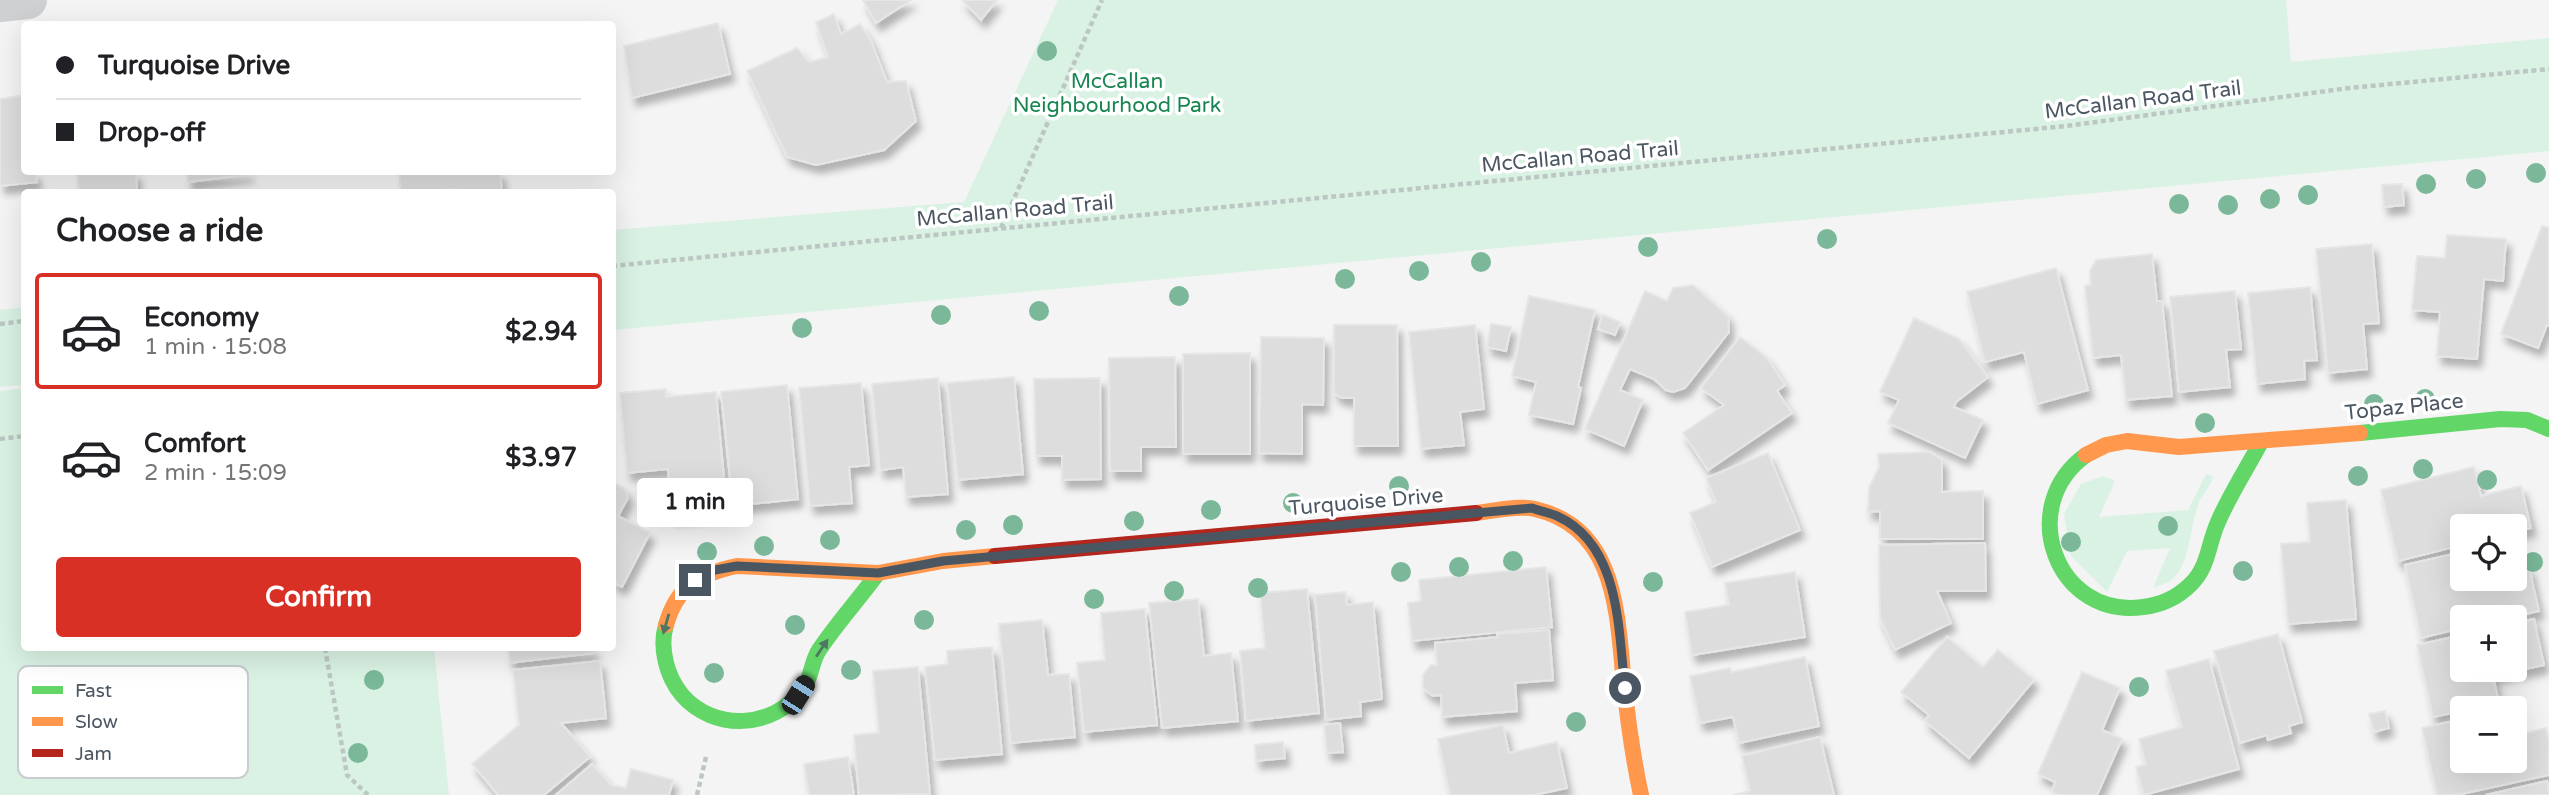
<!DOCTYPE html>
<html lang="en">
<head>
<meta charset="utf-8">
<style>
  :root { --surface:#fff; --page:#f6f6f6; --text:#202124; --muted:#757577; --line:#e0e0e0; --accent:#d93025 }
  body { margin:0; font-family:"Varela Round",sans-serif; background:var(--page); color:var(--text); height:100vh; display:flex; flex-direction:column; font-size:26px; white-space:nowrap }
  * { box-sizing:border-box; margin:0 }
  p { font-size:23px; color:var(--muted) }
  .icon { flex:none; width:38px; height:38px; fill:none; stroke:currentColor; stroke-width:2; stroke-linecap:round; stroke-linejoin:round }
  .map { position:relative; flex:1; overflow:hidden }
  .panel { position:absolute; left:21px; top:189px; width:595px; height:462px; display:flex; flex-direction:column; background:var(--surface); border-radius:7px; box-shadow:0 7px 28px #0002 }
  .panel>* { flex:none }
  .hud { position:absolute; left:21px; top:21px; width:595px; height:154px; border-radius:7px; box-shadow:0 7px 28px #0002; display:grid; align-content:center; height:154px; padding:0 35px; background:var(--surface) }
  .tools { position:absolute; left:2450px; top:514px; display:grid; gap:14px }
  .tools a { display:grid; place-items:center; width:77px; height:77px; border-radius:7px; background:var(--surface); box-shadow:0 7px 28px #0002; font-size:35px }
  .end { position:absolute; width:32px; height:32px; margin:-16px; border:9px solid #4a5661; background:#fff; box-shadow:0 0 0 4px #fff }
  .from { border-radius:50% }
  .bubble { position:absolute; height:49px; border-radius:7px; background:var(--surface); box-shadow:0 7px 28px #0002; font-size:23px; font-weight:800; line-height:49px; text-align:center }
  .car { position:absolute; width:21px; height:42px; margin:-21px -10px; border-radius:9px; box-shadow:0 0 5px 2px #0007; background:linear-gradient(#222 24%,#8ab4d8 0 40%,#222 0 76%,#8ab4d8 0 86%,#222 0) }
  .hud b { display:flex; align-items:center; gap:24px; height:66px; font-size:26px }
  .hud b+b { border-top:2px solid var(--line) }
  .hud i { width:18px; height:18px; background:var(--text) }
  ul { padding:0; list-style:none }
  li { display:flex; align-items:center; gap:21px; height:116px; margin:0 14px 10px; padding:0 21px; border:4px solid transparent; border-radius:7px }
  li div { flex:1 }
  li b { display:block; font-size:26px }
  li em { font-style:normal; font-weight:800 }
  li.selected { border-color:var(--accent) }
  li>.icon { width:63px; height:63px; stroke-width:1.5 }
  h2 { padding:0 35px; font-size:32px; line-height:84px }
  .cta { display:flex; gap:14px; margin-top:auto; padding:14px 35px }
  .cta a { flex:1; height:80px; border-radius:7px; background:var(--accent); color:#fff; font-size:28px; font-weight:800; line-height:80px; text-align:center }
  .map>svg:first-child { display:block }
  .green { fill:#d9f2e3 }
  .building { fill:#ddddde; stroke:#e5e6e7; stroke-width:2; filter:url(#shadow) }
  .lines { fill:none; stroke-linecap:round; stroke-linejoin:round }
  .path { stroke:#bcc7c4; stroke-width:4.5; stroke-dasharray:5 3.5; stroke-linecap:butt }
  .street { stroke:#ced0d2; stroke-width:38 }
  .fast { stroke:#63d668; stroke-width:16 }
  .slow { stroke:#ff974d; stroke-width:16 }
  .jam { stroke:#b3261e; stroke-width:16 }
  .tree { fill:#7ab899 }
  .oneway { fill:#507663 }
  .route { stroke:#4a5661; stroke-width:9 }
  .labels { text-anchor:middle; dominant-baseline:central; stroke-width:7; stroke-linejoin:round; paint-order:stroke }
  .park-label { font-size:21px; fill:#17864f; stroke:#fff }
  .street-label { font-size:21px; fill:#4a5661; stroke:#fff }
  .key { fill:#fff; stroke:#c9ccd0; stroke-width:2 }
  .key-label { font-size:19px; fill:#4a5661 }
</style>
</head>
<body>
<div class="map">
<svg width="2549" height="795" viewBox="0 0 2549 795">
  <defs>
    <filter id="shadow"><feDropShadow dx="4.5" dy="8" stdDeviation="3.5" flood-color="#0004"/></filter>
  </defs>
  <rect width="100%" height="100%" fill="#f4f4f4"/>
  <path class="green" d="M1058 0H2286L2291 62 2549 38V151L613 330V230L964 202Z
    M24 307V385L0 387V310Z
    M24 388V648H434L449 795H0V391Z
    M2206 474 2213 476C2211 487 2202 494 2198 505 2190 526 2190 568 2169 582 2164 584 2158 586 2153 588L2170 548 2127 551 2107 592 2071 556 2064 514 2081 484 2103 476 2115 481 2099 517 2188 510Z"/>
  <path class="building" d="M863 0H911L876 23Z
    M962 0H997L981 20Z
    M834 14 841 34 860 24 871 41 887 82 906 81 916 121 884 150 816 165 787 157 747 71 797 48 809 62 828 57 816 22Z
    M718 23 730 74 632 98 624 46Z
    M24 95V172H35L37 182 0 186V99Z
    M77 172H136L137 191 79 192Z
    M187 172H249V174L188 182Z
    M399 172H500L502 192H458L457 189 401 192Z
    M2402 184 2404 205 2384 207 2382 185Z
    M2542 226 2549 228V326L2547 325 2538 348 2501 334Z
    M2447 235 2506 239 2503 281 2484 279 2477 359 2437 356 2440 312 2412 310 2417 256 2445 258Z
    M2372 244 2379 323 2363 324 2367 369 2328 373 2316 249Z
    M2152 254 2157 301H2162L2172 396 2126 400 2121 355 2093 358 2085 286 2091 285 2090 271 2096 260Z
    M2056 268 2088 390 2037 404 2024 352 1985 362 1967 292Z
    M1693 285 1728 316 1729 332 1685 388 1673 392 1666 390 1654 379 1630 369 1620 390 1643 400 1624 446 1585 429 1645 291 1667 301 1673 288Z
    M2310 287 2317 360 2304 361 2305 379 2257 384 2248 293Z
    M2235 291 2241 349 2226 350 2230 387 2179 392 2170 297Z
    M1529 296 1595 310 1578 387 1581 388 1573 424 1529 415 1536 382 1512 376Z
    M1603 315 1620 322 1615 335 1598 329Z
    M1914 318 1959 339 1988 377 1956 402 1954 407 1983 420 1965 458 1888 423 1899 400 1880 392Z
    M1491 324 1511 327 1506 351 1487 347Z
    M1334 325H1397L1398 446H1354V398H1342L1334 393Z
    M1475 325 1484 409 1460 412 1464 445 1421 449 1409 332Z
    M1261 337 1324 338 1323 405 1302 404V454L1259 453Z
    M1740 337 1767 358 1785 385 1777 391 1792 413 1708 470 1683 433 1724 405 1701 388Z
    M1250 353V454H1183V354Z
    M1175 357 1176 447H1141V471H1110L1109 358Z
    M1014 377 1023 474 958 480 947 383Z
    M938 378 948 494 906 497 903 467 880 470 872 384Z
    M1100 378 1101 479 1062 480V456H1036L1034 379Z
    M861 383 869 465 849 467 852 503 810 506 799 388Z
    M787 385 798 499 733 506 721 392Z
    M666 389V397L716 392 727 511 672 516 668 469 627 473 620 393Z
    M1930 452 1942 460V492L1983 491V539H1880V511L1868 512 1869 488 1879 467 1878 454Z
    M1768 453 1800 530 1712 567 1690 513 1716 502 1706 478Z
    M2474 467 2481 496 2521 486 2531 528 2515 532V527H2462V545L2398 561 2381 490Z
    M612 482 625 489 628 498 618 516 650 533 622 587 612 582Z
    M2346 500 2356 619 2288 624 2281 544 2310 542 2307 503Z
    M1985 543 1986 591H1937L1951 623 1895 650 1880 618 1879 545Z
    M2462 552V579H2515V570L2529 567 2539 611 2509 618H2462V628L2421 638 2405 565Z
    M1546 567 1552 627 1412 641 1408 603 1421 601 1419 580Z
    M1795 572 1805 637 1692 655 1685 612 1729 605 1725 583Z
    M1307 589 1319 713 1246 721 1240 651 1265 648 1260 593Z
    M1345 592 1347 605 1373 602 1382 699 1360 702 1361 716 1326 720 1315 595Z
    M1198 599 1204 656 1231 653 1238 721 1162 728 1149 603Z
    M1145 609 1157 725 1084 732 1077 663 1105 660 1101 613Z
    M2534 619 2544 665 2493 676 2499 703 2462 709V711L2433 717 2417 645 2462 635V670H2515V623Z
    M1042 620 1048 675 1069 674 1075 737 1011 743 999 624Z
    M1549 630 1553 680 1515 683 1517 711 1442 717 1441 695 1433 696 1423 688V675L1431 665H1437L1435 643 1498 637 1497 634Z
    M2278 634 2302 722 2289 726 2291 733 2268 740 2267 735 2240 743 2214 651Z
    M1947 637 1983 667 1998 650 2034 680 1969 758 1925 721 1929 715 1901 692Z
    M992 647 1002 754 935 760 925 667 948 664 947 651Z
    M508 648H593L594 653 510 663Z
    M1805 657 1819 726 1739 743 1733 717 1700 723 1690 676 1730 668 1731 672Z
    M2209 659 2239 769 2144 795 2136 767 2146 764 2139 739 2182 727 2166 671Z
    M600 661 606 718 561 723 590 757 544 795H498L472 764 519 725 513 670Z
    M918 667 930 794 859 795 854 735 879 733 873 671Z
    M2082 672 2120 688 2102 730 2122 739 2097 795H2059L2052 792 2055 782 2038 774Z
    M2385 711 2389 728 2374 732 2369 714Z
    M2462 719V761H2515V736L2546 728 2549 741V775L2457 795H2437L2422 728Z
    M1340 723 1343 752 1327 753 1324 725Z
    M1503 725 1509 753 1557 742 1567 788 1534 795H1450L1438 739Z
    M1820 737 1834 795H1733L1750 791 1742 756Z
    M1283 742 1285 758 1256 761 1255 745Z
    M848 757 854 795H809L804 764Z
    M592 764 611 785 626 788 631 769 673 780 669 795H556Z
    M2547 781 2549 795H2486Z"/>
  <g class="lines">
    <path class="path" d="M1001 228 1102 0
      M612 266 2066 126 2349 88 2549 69
      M0 324 24 321
      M0 439 24 436
      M325 648 347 775 368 795
      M697 795 706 757"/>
    <path class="street" d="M0 3 28 0"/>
    <path class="fast" d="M2360 433 2500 419 2527 420 2549 429
      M2086 455C2015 506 2056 619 2143 607 2161 605 2178 597 2191 584 2209 566 2208 544 2218 522 2230 494 2247 468 2261 442
      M666 625C659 648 667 677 682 695 714 732 774 729 803 689 812 677 811 662 819 650 837 623 859 599 878 573"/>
    <path class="slow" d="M2086 455 2106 445 2127 441 2179 447 2360 433
      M1476 513C1494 511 1518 505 1535 509 1618 528 1617 616 1624 684 1628 722 1633 758 1641 795
      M666 625C677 586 699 574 737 566L878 573 943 561 995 556"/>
    <path class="jam" d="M995 556 1476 513"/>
  </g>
  <g class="tree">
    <circle cx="1047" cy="51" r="10"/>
    <circle cx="2536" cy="173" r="10"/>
    <circle cx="2476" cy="179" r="10"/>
    <circle cx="2426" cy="184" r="10"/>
    <circle cx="2308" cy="195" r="10"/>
    <circle cx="2270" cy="199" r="10"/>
    <circle cx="2179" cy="204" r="10"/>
    <circle cx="2228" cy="205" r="10"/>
    <circle cx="1827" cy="239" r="10"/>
    <circle cx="1648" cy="247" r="10"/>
    <circle cx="1481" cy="262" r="10"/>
    <circle cx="1419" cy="271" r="10"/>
    <circle cx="1345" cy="279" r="10"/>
    <circle cx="1179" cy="296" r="10"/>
    <circle cx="1039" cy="311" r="10"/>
    <circle cx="941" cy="315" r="10"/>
    <circle cx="802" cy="328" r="10"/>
    <circle cx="2425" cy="399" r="10"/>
    <circle cx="2374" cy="404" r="10"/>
    <circle cx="2205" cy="423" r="10"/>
    <circle cx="2423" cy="469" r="10"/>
    <circle cx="2358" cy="476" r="10"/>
    <circle cx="2487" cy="480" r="10"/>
    <circle cx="1399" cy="486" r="10"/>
    <circle cx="1293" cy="503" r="10"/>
    <circle cx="1211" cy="510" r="10"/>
    <circle cx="1134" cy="521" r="10"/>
    <circle cx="1013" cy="525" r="10"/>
    <circle cx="2168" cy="526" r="10"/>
    <circle cx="966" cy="530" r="10"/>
    <circle cx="830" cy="540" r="10"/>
    <circle cx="2071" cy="542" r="10"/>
    <circle cx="764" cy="546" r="10"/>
    <circle cx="707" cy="552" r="10"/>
    <circle cx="1513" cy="561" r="10"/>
    <circle cx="2533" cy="562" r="10"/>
    <circle cx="1459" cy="567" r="10"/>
    <circle cx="2243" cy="571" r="10"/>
    <circle cx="1401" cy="572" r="10"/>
    <circle cx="1653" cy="582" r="10"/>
    <circle cx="1258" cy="588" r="10"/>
    <circle cx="1174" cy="591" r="10"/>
    <circle cx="1094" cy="599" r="10"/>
    <circle cx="924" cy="620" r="10"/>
    <circle cx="795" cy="625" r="10"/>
    <circle cx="851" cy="670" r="10"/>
    <circle cx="714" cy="673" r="10"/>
    <circle cx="374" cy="680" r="10"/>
    <circle cx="2139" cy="687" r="10"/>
    <circle cx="1576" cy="722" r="10"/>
    <circle cx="358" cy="753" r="10"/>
  </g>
  <defs><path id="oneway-solid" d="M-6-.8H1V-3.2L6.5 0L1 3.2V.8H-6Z" transform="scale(1.75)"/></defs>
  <g class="oneway">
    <use href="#oneway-solid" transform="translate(666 624) rotate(106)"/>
    <use href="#oneway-solid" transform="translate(822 648) rotate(-56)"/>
  </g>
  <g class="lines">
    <path class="route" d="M695 580 715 570 737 566 878 573 943 561 1532 508C1540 511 1550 513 1557 516 1621 545 1618 630 1625 688"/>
  </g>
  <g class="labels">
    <g class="park-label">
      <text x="1117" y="81">McCallan<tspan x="1117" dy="24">Neighbourhood Park</tspan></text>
    </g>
    <g class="street-label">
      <text transform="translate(2143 100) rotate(-7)">McCallan Road Trail</text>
      <text transform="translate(1580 157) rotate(-5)">McCallan Road Trail</text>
      <text transform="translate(1015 211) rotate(-5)">McCallan Road Trail</text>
      <text transform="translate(2404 407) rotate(-6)">Topaz Place</text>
      <text transform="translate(1366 502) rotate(-5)">Turquoise Drive</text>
    </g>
  </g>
  <rect x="18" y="666" width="230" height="112" rx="10" class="key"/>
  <rect x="32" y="686" width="31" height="8" fill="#63d668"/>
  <rect x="32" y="717" width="31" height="9" fill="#ff974d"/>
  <rect x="32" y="749" width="31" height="8" fill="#b3261e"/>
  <g class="key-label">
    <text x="75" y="697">Fast</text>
    <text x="75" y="728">Slow</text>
    <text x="75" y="760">Jam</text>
  </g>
</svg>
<div class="tools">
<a><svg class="icon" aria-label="locate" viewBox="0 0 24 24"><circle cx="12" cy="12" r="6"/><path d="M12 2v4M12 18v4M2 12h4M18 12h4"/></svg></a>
<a>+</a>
<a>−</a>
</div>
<i class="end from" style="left:1625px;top:688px"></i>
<i class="end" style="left:695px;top:580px"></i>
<div class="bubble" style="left:637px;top:478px;width:116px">1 min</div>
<i class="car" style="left:798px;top:695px;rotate:32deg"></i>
<div class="hud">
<b><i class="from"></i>Turquoise Drive</b>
<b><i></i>Drop-off</b>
</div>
<section class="panel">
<h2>Choose a ride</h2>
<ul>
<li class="selected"><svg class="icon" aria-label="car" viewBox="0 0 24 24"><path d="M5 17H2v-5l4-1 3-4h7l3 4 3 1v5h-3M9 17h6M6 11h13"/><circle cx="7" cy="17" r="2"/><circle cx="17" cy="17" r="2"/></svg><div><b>Economy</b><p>1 min · 15:08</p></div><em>$2.94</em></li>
<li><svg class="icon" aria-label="car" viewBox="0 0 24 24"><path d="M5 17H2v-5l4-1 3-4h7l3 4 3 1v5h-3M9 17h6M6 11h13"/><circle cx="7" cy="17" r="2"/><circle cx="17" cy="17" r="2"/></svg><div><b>Comfort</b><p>2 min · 15:09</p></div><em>$3.97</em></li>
</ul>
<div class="cta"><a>Confirm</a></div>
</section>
</div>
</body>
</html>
